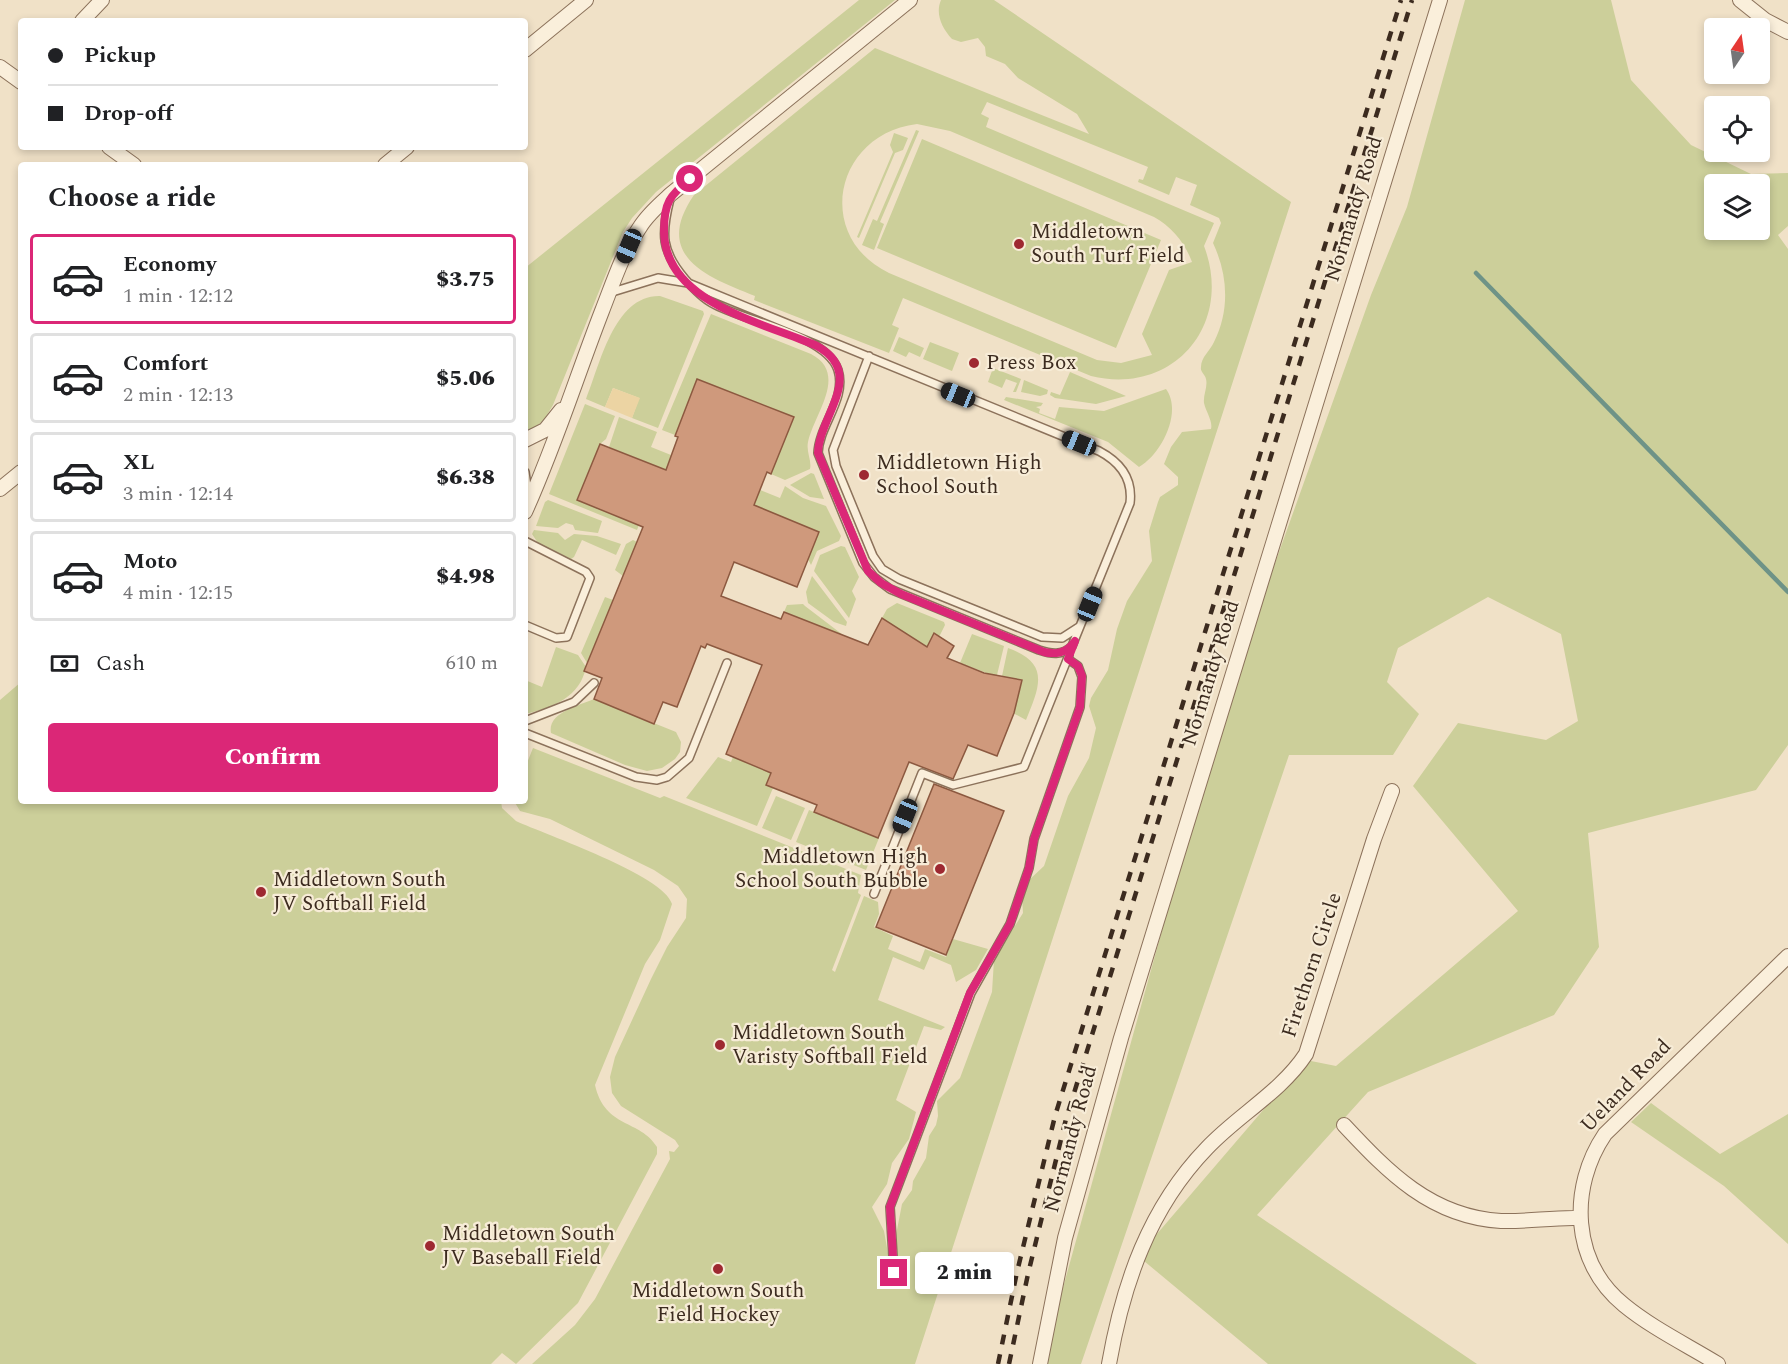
<!DOCTYPE html>
<html lang="en">
<head>
<meta charset="utf-8">
<style>
  :root { --surface:#fff; --page:#f2f2f2; --text:#202124; --muted:#757577; --line:#e0e0e0; --accent:#db2777 }
  body { margin:0; font-family:Spectral,serif; background:var(--page); color:var(--text); height:100vh; display:flex; flex-direction:column; font-size:22px; white-space:nowrap }
  * { box-sizing:border-box; margin:0 }
  p { font-size:20px; color:var(--muted) }
  .icon { flex:none; width:33px; height:33px; fill:none; stroke:currentColor; stroke-width:2; stroke-linecap:round; stroke-linejoin:round }
  .map { position:relative; flex:1; overflow:hidden }
  .side { position:absolute; left:18px; top:162px; width:510px; height:642px; display:flex; flex-direction:column; background:var(--surface); border-radius:6px; box-shadow:0 3px 9px #0003 }
  .side>* { flex:none }
  .banner { position:absolute; left:18px; top:18px; width:510px; height:132px; border-radius:6px; box-shadow:0 3px 9px #0003; display:grid; align-content:center; height:132px; padding:0 30px; background:var(--surface) }
  .needle { width:39px; rotate:13deg }
  .controls { position:absolute; left:1704px; top:18px; display:grid; gap:12px }
  .controls a { display:grid; place-items:center; width:66px; height:66px; border-radius:6px; background:var(--surface); box-shadow:0 3px 9px #0003; font-size:30px }
  .end { position:absolute; width:27px; height:27px; margin:-14px; border:8px solid #db2777; background:#fff; box-shadow:0 0 0 3px #fff }
  .from { border-radius:50% }
  .bubble { position:absolute; height:42px; border-radius:6px; background:var(--surface); box-shadow:0 3px 9px #0003; font-size:20px; font-weight:800; line-height:42px; text-align:center }
  .car { position:absolute; width:18px; height:36px; margin:-18px -9px; border-radius:8px; box-shadow:0 0 4px 2px #0007; background:linear-gradient(#222 24%,#8ab4d8 0 40%,#222 0 76%,#8ab4d8 0 86%,#222 0) }
  .banner b { display:flex; align-items:center; gap:21px; height:57px; font-size:22px }
  .banner b+b { border-top:2px solid var(--line) }
  .banner i { width:15px; height:15px; background:var(--text) }
  ul { padding:0; list-style:none }
  li { display:flex; align-items:center; gap:18px; height:90px; margin:0 12px 9px; padding:0 18px; border:3px solid var(--line); border-radius:6px }
  li div { flex:1 }
  li b { display:block; font-size:22px }
  li em { font-style:normal; font-weight:800 }
  li.current { border-color:var(--accent) }
  li>.icon { width:54px; height:54px; stroke-width:1.5 }
  h2 { padding:0 30px; font-size:27px; line-height:72px }
  .pay { display:flex; align-items:center; gap:15px; height:66px; padding:0 30px; font-size:22px }
  .pay p { margin-inline-start:auto }
  .button { display:flex; gap:12px; margin-top:auto; padding:12px 30px }
  .button a { flex:1; height:69px; border-radius:6px; background:var(--accent); color:#fff; font-size:24px; font-weight:800; line-height:69px; text-align:center }
  .map>svg:first-child { display:block }
  .green { fill:#cccf9a; fill-rule:evenodd }
  .sand { fill:#ecd4a3 }
  .lines { fill:none; stroke-linecap:round; stroke-linejoin:round }
  .stream { stroke:#6e9387; stroke-width:4.5 }
  .building { fill:#cf997c; stroke:#8c5940; stroke-width:1.5 }
  .service-casing { stroke:#8c725b; stroke-width:10 }
  .minor-casing { stroke:#8c725b; stroke-width:16 }
  .service { stroke:#faefdb; stroke-width:7 }
  .minor { stroke:#faefdb; stroke-width:14 }
  .rail { stroke:#3c2b1f; stroke-width:4.5; stroke-dasharray:10 10; stroke-linecap:butt }
  .route { stroke:#db2777; stroke-width:8 }
  .poi-dot { fill:#9e2931; stroke:#f7ecd7; stroke-width:2 }
  .labels { text-anchor:middle; dominant-baseline:central; stroke-width:4.5; stroke-linejoin:round; paint-order:stroke }
  .street-label { font-size:21px; fill:#3c2b1f; stroke:#f7ecd7 }
  .poi-label { font-size:21px; fill:#3c2b1f; stroke:#f7ecd7; text-anchor:start }
</style>
</head>
<body>
<div class="map">
<svg width="1788" height="1364" viewBox="0 0 1788 1364">
  <rect width="100%" height="100%" fill="#f0e1c7"/>
  <path class="green" d="M859 0H895L656 192 632 218 623 232 553 405 544 420 532 430 525 428V268Z
    M941 0H994L1291 202 915 1364H532L575 1325 595 1299 670 1159 669 1151 674 1152 679 1146 675 1140 621 1106 612 1093 610 1077 615 1057 651 979 667 947 686 918 687 899 678 886 654 870 550 819 520 811 514 801H525V768L533 748 660 798 664 796 861 875 858 893 861 895 832 970 835 972 864 896 878 902 879 914 874 927 893 936 888 949 920 962 925 949 946 957 953 939 988 949 976 970 956 982 951 965 930 956 924 970 893 957 878 1000 945 1027 941 1030 924 1026 896 1100 916 1112 909 1139 892 1163 887 1184 872 1207 884 1231 892 1276 900 1274 895 1240 902 1204 912 1190 913 1181 926 1158 929 1136 936 1125 938 1116 937 1101 960 1078 992 992 994 960 1023 913 1022 897 1028 881 1044 866 1068 796 1089 758 1096 728 1089 706 1091 698 1108 670 1117 629 1127 601 1152 561 1149 531 1158 502 1160 497 1178 485V477L1164 464 1171 447 1182 432 1211 429C1213 421 1206 412 1204 403 1203 395 1208 387 1206 379 1205 374 1200 372 1201 367 1201 357 1210 351 1214 342 1230 310 1228 275 1213 243L1221 223 1219 218 1190 205 1197 185 1176 177 1169 195 1138 182 1139 179 1143 180 1148 167 987 102 981 114 989 118 986 127 1214 223 1204 246C1234 325 1173 396 1091 376L903 298 892 325 899 328 889 353 754 300 755 296C707 277 652 256 694 195L875 48 1089 134 1077 114 1018 78 1005 64 986 56 985 47 978 38 961 42 952 39C942 28 935 14 941 0ZM917 124 950 131 1154 217C1172 227 1185 243 1192 262L1169 270 1142 334 1152 355 1121 363 1097 360 889 273C813 236 835 134 917 124Z
    M1465 0H1611L1631 80 1691 145 1751 174 1788 173V226L1778 235 1788 249V745L1756 790 1588 833 1599 947 1554 1015 1368 1092 1257 1215 1477 1364H1268L1138 1256 1306 1060 1336 1066 1518 911 1413 786 1458 723 1546 740 1578 721 1561 634 1488 597 1398 648 1387 682 1419 714 1393 755H1289L1081 1364H1045L1046 1349 1225 703 1371 295 1407 207ZM1714 184H1760V230H1714Z
    M916 130 919 131 880 222 884 224 874 250 862 245 873 219 877 221Z
    M894 133 908 138 903 150 895 153 859 238 857 237 893 152 890 145Z
    M922 139 1161 240 1116 348 877 248Z
    M660 296 703 311 704 314 658 428 632 418 639 398 613 388 605 407 586 399C600 365 614 295 660 296Z
    M711 314 811 354C849 374 814 414 808 442 806 452 812 461 810 469L785 480 771 474 793 417 697 379 675 435 662 430Z
    M899 337 924 348 920 357 909 352 906 357 893 351Z
    M930 342 959 353 952 371 923 359Z
    M993 368 1021 379 1016 392H1013L1017 383 1006 379 1002 388 988 382Z
    M1070 372 1126 396 1096 404 1055 398 1050 395 1051 392 1060 395Z
    M1024 380 1048 390 1047 394 1040 396 1021 392Z
    M1166 389C1183 412 1161 455 1139 467L1108 442 1004 400 1006 397 1043 403 1041 406 1036 407 1040 409 1039 413 1055 419 1059 407 1104 411Z
    M585 404 615 416 606 439 600 444 577 499 639 525 637 530 549 494Z
    M619 417 657 432 651 447 671 455 666 470 609 447Z
    M811 473 814 474 824 499 810 497 790 485Z
    M785 486 803 498 826 506 841 536 839 541 817 551 811 565 808 559 819 532 754 505 760 490 780 498Z
    M548 500 602 521 598 533 575 530 573 525 566 523 558 528 536 526 545 502Z
    M534 530 558 533 565 540 574 534 597 536 621 544 616 555 582 540 574 557 571 559 538 543 532 534Z
    M633 540 637 542 623 576 615 570 626 544Z
    M841 546 845 547 859 577 852 591 856 599 849 618 814 571 820 555Z
    M812 576 847 622 846 626 834 622 808 603 806 592Z
    M605 597 613 600 587 663 581 653Z
    M897 603 944 622 945 625 939 637 934 634 927 647 882 618 887 609Z
    M803 604 805 606 843 635 784 612 787 605Z
    M972 634 1004 646 997 675H992L960 663Z
    M556 647 578 655 586 667C580 697 554 707 525 714V680L542 687Z
    M1008 648C1050 663 1040 686 1026 720L1013 713 1022 680 1002 676Z
    M21 682V801H501L502 808 516 821C546 835 664 875 672 904L660 940 645 964 595 1085C605 1129 640 1119 657 1147V1154L578 1303 516 1364 502 1353 491 1364H0V700Z
    M594 699 676 732 681 742 680 752 675 759 662 768 647 771 625 765 551 733C547 713 578 706 594 699Z
    M718 757 731 762 733 757 771 773 766 785 773 788 757 826 686 798Z
    M776 796 805 808 791 840 762 828Z
    M809 810 879 838 866 870 796 842Z
    M1651 1103 1720 1154 1788 1114V1244L1724 1186 1631 1122Z"/>
  <path class="sand" d="M613 388 640 398 632 418 605 407Z"/>
  <g class="lines">
    <path class="stream" d="M1476 273 1788 592"/>
  </g>
  <path class="building" d="M697 379 794 417 771 474 767 472 754 505 819 532 797 587 734 562 721 596 781 619 784 612 868 645 882 618 927 647 934 633 954 646 947 658 984 673 1022 680 1014 713 997 756 968 745 953 779 909 762 878 838 814 812 817 805 766 785 771 773 726 754 762 665 707 644 705 648 701 646 677 707 663 702 654 724 594 699 602 678 584 671 643 527 577 500 600 444 666 470 678 437 675 436Z
    M934 784 1004 811 946 955 876 927Z"/>
  <g class="lines">
    <defs>
      <path id="service" d="M609 293 658 278 688 283 1099 451C1120 462 1133 478 1130 503L1072 646C1062 656 1051 654 1039 650L890 589 874 577 863 563 818 453C819 425 847 399 838 370 826 334 744 322 712 303 702 298 693 288 685 279 661 251 661 234 670 199
        M869 356 833 450 836 466 873 556 882 569 899 579 1042 637 1062 638 1079 627
        M525 472 528 494
        M525 541 586 572 590 578 567 637 556 638 525 625
        M525 721 574 702 594 683
        M525 733 636 777 657 780 667 777 689 758 727 663
        M874 894 922 773 953 785 1024 767 1069 655
        M894 1273 890 1207 971 993 1010 924 1029 868 1034 839 1080 707 1082 677 1078 666 1068 659"/>
      <path id="minor" d="M1740 0 1765 20 1788 32
        M82 21 102 0
        M525 50 586 0
        M0 67 21 82
        M109 147 134 165
        M385 165 407 147
        M525 440 545 430 561 410
        M0 489 21 472
        M525 512C555 446 576 378 602 311 613 283 623 252 640 227 648 214 660 204 671 194L910 0
        M1344 1125C1388 1172 1431 1217 1501 1221 1527 1222 1553 1217 1579 1218
        M1040 1364 1065 1238 1121 1038 1440 0
        M1109 1364C1123 1284 1149 1208 1207 1148 1238 1115 1281 1092 1306 1054L1374 839 1392 791
        M1718 1364C1687 1345 1652 1328 1624 1305 1571 1262 1569 1187 1605 1134L1788 956"/>
    </defs>
    <use href="#service" class="service-casing"/>
    <use href="#minor" class="minor-casing"/>
    <use href="#service" class="service"/>
    <use href="#minor" class="minor"/>
    <path class="rail" d="M998 1364 1017 1272 1055 1116 1401 0
      M1009 1364 1028 1274 1066 1119 1412 0"/>
  </g>
  <g class="lines">
    <path class="route" d="M690 179C670 195 664 203 664 230 663 303 765 323 817 346 867 374 819 416 818 453L868 571 881 583 901 594 1044 652C1057 655 1067 653 1075 641L1068 659 1078 666 1082 676 1080 707 1034 839 1029 868 1010 924 970 993 890 1207 894 1273"/>
  </g>
  <g class="poi-dot">
    <circle cx="1019" cy="244" r="6"/>
    <circle cx="974" cy="363" r="6"/>
    <circle cx="864" cy="475" r="6"/>
    <circle cx="940" cy="869" r="6"/>
    <circle cx="261" cy="892" r="6"/>
    <circle cx="720" cy="1045" r="6"/>
    <circle cx="430" cy="1246" r="6"/>
    <circle cx="718" cy="1269" r="6"/>
  </g>
  <g class="labels">
    <g class="street-label">
      <text transform="translate(1354 209) rotate(-73)">Normandy Road</text>
      <text transform="translate(1211 673) rotate(-73)">Normandy Road</text>
      <text transform="translate(1312 965) rotate(-72)">Firethorn Circle</text>
      <text transform="translate(1626 1086) rotate(-46)">Ueland Road</text>
      <text transform="translate(1071 1139) rotate(-75)">Normandy Road</text>
    </g>
    <g class="poi-label">
      <text x="1031" y="232">Middletown<tspan x="1031" dy="24">South Turf Field</tspan></text>
      <text x="986" y="363">Press Box</text>
      <text x="876" y="463">Middletown High<tspan x="876" dy="24">School South</tspan></text>
      <text x="928" y="857" text-anchor="end">Middletown High<tspan x="928" dy="24">School South Bubble</tspan></text>
      <text x="273" y="880">Middletown South<tspan x="273" dy="24">JV Softball Field</tspan></text>
      <text x="732" y="1033">Middletown South<tspan x="732" dy="24">Varisty Softball Field</tspan></text>
      <text x="442" y="1234">Middletown South<tspan x="442" dy="24">JV Baseball Field</tspan></text>
      <text x="718" y="1291" text-anchor="middle">Middletown South<tspan x="718" dy="24">Field Hockey</tspan></text>
    </g>
  </g>
</svg>
<div class="controls">
<a><svg class="needle" viewBox="-14 -14 28 28"><path d="M0-13l5 13h-10z" fill="#e53935"/><path d="M0 13l5-13h-10z" fill="#757577"/></svg></a>
<a><svg class="icon" aria-label="locate" viewBox="0 0 24 24"><circle cx="12" cy="12" r="6"/><path d="M12 2v4M12 18v4M2 12h4M18 12h4"/></svg></a>
<a><svg class="icon" aria-label="layers" viewBox="0 0 24 24"><path d="M12 4l9 5-9 5-9-5zM3 14l9 5 9-5"/></svg></a>
</div>
<i class="end from" style="left:690px;top:179px"></i>
<i class="end" style="left:894px;top:1273px"></i>
<div class="bubble" style="left:915px;top:1252px;width:99px">2 min</div>
<i class="car" style="left:629px;top:246px;rotate:203deg"></i>
<i class="car" style="left:958px;top:395px;rotate:292deg"></i>
<i class="car" style="left:1079px;top:443px;rotate:292deg"></i>
<i class="car" style="left:1090px;top:604px;rotate:22deg"></i>
<i class="car" style="left:905px;top:816px;rotate:202deg"></i>
<div class="banner">
<b><i class="from"></i>Pickup</b>
<b><i></i>Drop-off</b>
</div>
<section class="side">
<h2>Choose a ride</h2>
<ul>
<li class="current"><svg class="icon" aria-label="car" viewBox="0 0 24 24"><path d="M5 17H2v-5l4-1 3-4h7l3 4 3 1v5h-3M9 17h6M6 11h13"/><circle cx="7" cy="17" r="2"/><circle cx="17" cy="17" r="2"/></svg><div><b>Economy</b><p>1 min · 12:12</p></div><em>$3.75</em></li>
<li><svg class="icon" aria-label="car" viewBox="0 0 24 24"><path d="M5 17H2v-5l4-1 3-4h7l3 4 3 1v5h-3M9 17h6M6 11h13"/><circle cx="7" cy="17" r="2"/><circle cx="17" cy="17" r="2"/></svg><div><b>Comfort</b><p>2 min · 12:13</p></div><em>$5.06</em></li>
<li><svg class="icon" aria-label="car" viewBox="0 0 24 24"><path d="M5 17H2v-5l4-1 3-4h7l3 4 3 1v5h-3M9 17h6M6 11h13"/><circle cx="7" cy="17" r="2"/><circle cx="17" cy="17" r="2"/></svg><div><b>XL</b><p>3 min · 12:14</p></div><em>$6.38</em></li>
<li><svg class="icon" aria-label="car" viewBox="0 0 24 24"><path d="M5 17H2v-5l4-1 3-4h7l3 4 3 1v5h-3M9 17h6M6 11h13"/><circle cx="7" cy="17" r="2"/><circle cx="17" cy="17" r="2"/></svg><div><b>Moto</b><p>4 min · 12:15</p></div><em>$4.98</em></li>
</ul>
<div class="pay"><svg class="icon" aria-label="cash" viewBox="0 0 24 24"><path d="M3 7h18v10H3z"/><circle cx="12" cy="12" r="2"/></svg>Cash<p>610 m</p></div>
<div class="button"><a>Confirm</a></div>
</section>
</div>
</body>
</html>
